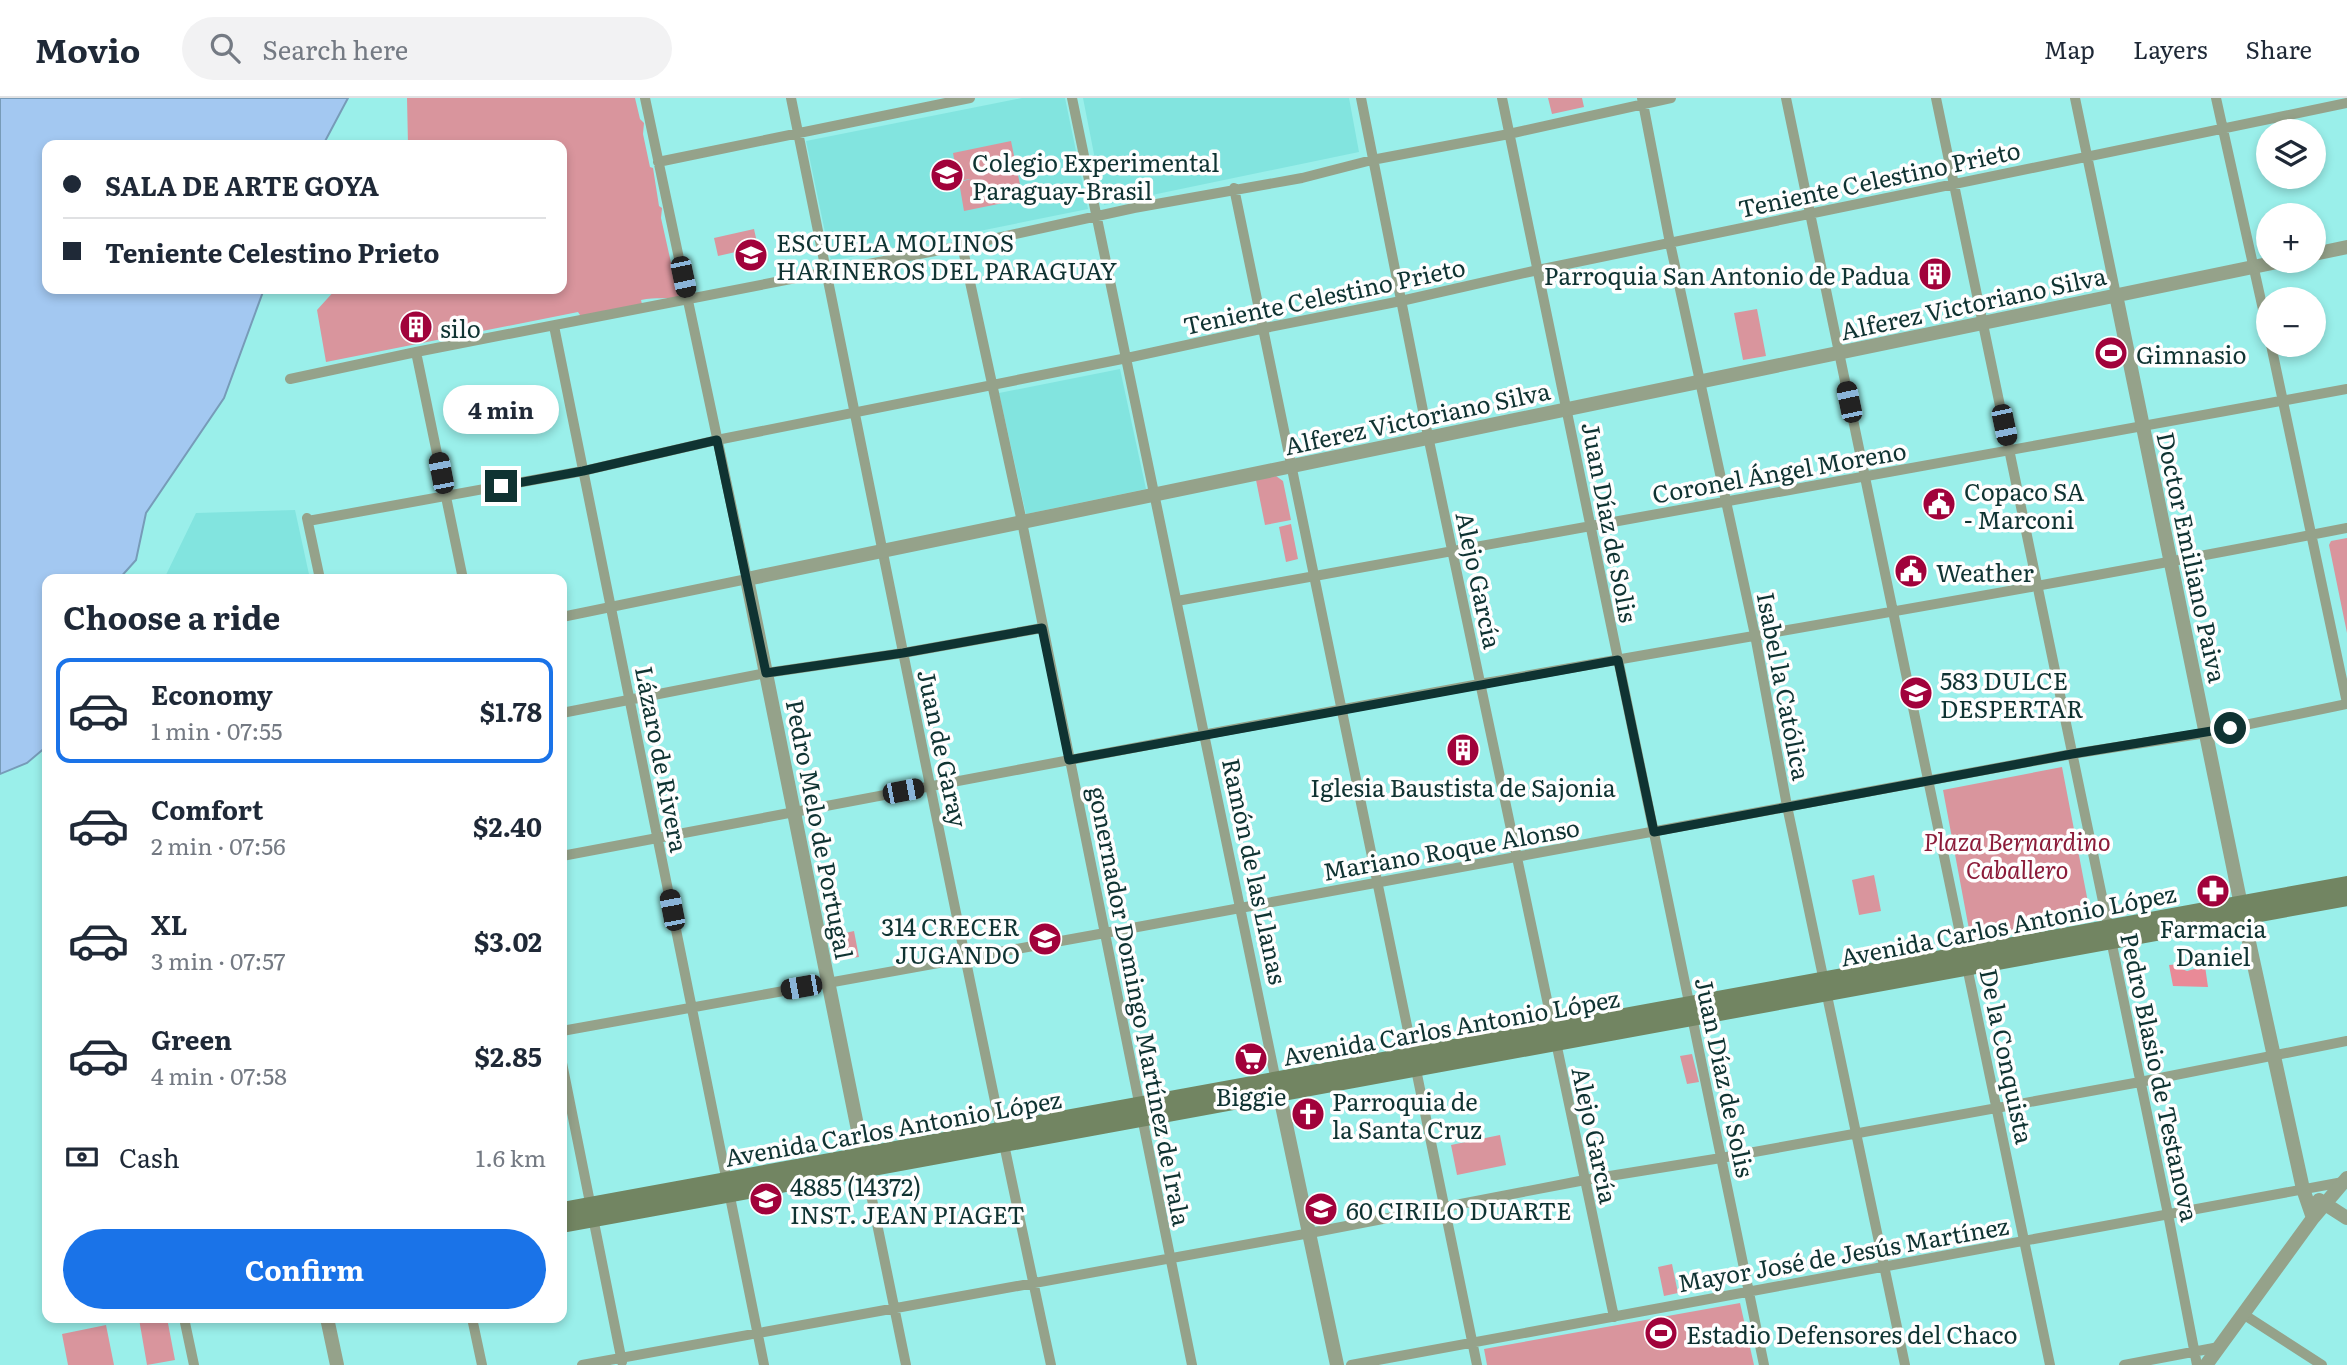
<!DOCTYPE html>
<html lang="en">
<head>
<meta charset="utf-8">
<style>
  :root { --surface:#fff; --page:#f2f2f3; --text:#1f2937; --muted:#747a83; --line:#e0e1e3; --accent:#1a73e8 }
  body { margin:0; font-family:Literata,serif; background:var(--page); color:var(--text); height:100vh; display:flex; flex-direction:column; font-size:26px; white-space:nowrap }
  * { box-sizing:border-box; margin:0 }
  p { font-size:23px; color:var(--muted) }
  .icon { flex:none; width:38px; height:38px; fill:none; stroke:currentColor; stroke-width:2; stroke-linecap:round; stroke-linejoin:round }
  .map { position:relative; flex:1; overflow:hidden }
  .side { position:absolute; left:42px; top:476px; width:525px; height:749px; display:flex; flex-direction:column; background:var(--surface); border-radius:14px; box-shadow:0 4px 10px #0003 }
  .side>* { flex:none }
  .banner { position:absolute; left:42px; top:42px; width:525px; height:154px; border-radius:14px; box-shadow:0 4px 10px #0003; display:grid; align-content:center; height:154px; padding:0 21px; background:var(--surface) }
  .tools { position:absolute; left:2256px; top:21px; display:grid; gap:14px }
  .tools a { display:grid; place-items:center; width:70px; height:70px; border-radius:50%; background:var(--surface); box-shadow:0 4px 10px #0003; font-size:35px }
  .end { position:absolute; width:32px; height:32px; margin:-16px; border:9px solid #0f3332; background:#fff; box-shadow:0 0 0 4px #fff }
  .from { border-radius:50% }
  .bubble { position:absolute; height:49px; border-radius:24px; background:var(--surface); box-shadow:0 4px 10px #0003; font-size:23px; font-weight:700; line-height:49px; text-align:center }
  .car { position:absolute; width:21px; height:42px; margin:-21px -10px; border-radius:9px; box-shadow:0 0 5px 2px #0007; background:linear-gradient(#222 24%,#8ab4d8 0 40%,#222 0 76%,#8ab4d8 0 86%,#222 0) }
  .banner b { display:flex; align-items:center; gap:24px; height:66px; font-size:26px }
  .banner b+b { border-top:2px solid var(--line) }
  .banner i { width:18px; height:18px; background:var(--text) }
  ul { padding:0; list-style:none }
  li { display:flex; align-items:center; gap:21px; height:105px; margin:0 14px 10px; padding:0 7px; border:4px solid transparent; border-radius:14px }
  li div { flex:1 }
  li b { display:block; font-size:26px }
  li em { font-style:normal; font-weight:700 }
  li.selected { border-color:var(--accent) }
  li>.icon { width:63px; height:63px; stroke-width:1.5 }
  h2 { padding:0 21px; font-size:32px; line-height:84px }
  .pay { display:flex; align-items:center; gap:18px; height:77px; padding:0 21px; font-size:26px }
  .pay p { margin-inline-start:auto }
  .button { display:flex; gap:14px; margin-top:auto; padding:14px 21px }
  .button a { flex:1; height:80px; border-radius:42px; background:var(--accent); color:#fff; font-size:28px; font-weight:700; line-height:80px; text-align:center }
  header { display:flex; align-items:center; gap:42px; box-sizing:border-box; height:98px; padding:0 35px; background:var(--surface); border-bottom:2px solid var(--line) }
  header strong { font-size:33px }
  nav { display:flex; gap:38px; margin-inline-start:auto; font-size:24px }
  .search { width:490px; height:63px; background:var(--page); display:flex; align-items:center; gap:18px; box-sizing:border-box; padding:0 24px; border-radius:38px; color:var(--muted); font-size:26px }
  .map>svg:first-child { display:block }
  .built { fill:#82e4df }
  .green { fill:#d9959d }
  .forest { fill:#e98a97 }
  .water { fill:#a3c8f1; stroke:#779bb8; stroke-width:2 }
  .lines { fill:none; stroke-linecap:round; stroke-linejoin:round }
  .minor { stroke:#95a28a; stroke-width:10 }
  .tertiary { stroke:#95a28a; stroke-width:14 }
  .secondary { stroke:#728562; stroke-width:16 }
  .route { stroke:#0f3332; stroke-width:9 }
  .labels { text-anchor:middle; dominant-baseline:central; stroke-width:7; stroke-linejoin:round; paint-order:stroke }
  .poi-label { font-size:24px; fill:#0f3332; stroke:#fefefe; text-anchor:start }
  .street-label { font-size:24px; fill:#0f3332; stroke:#fefefe }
  .park-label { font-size:24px; font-style:italic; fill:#8b1b39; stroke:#fefefe }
</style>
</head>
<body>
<header>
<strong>Movio</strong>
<div class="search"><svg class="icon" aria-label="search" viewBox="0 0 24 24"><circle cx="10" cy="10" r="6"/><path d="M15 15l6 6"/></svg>Search here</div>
<nav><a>Map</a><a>Layers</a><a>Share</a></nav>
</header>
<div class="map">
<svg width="2347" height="1267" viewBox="0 0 2347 1267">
  <rect width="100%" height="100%" fill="#9aefea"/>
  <path class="built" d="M1022 0H1065L1088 111 831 163 806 43Z
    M1083 0H1349L1359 54 1104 107Z
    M1120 271 1146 391 1026 416 999 295Z
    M295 412 310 481H164L196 415Z"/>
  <path class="green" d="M407 0H635L640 21 644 25 643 36 650 69 653 70 659 108 662 110 661 120 674 178 682 185 683 199C668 201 656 199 641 202L642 206 582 220 578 214 326 264 317 212 336 191H562V47H408Z
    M1548 0H1582L1584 9 1552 16Z
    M1011 43 1023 101 964 113 959 84 971 81 958 83 953 55Z
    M754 131 758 149 718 158 714 140Z
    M1757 211 1766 258 1743 262 1734 215Z
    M545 299 549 317 505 325 501 307Z
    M1276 378 1283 383 1291 422 1265 427 1256 382Z
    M1291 426 1298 461 1286 464 1279 429Z
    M2347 440V535L2329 447 2331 443Z
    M2062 669 2091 820 1971 842 1943 692Z
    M1874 777 1881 813 1859 817 1852 782Z
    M854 833 859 859 846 861 841 836Z
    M1692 956 1699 984 1687 986 1680 958Z
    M1500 1037 1506 1067 1457 1077 1451 1047Z
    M1672 1166 1678 1195 1664 1198 1658 1169Z
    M1740 1205 1754 1267H1487L1484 1251Z
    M147 1220H167L175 1262 147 1267 139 1221Z
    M106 1227 114 1267H68L62 1236Z"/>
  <path class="forest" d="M2180 866 2182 871 2187 873 2205 868 2208 889 2173 888 2169 867Z"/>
  <path class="water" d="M0 0H348L323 47H47V191H264L224 300 146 415 136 462 119 481H47V648L27 665 0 676Z"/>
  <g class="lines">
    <path class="minor" d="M791 0C877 422 960 846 1051 1267
      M1072 0 1276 983
      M1361 0 1428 338 1614 1219
      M1502 0 1764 1267
      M1642 0 1670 145 1755 537 1787 708 1905 1267
      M1786 0 2050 1267
      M1936 0 2168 1116 2197 1267
      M2075 0 2116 197
      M2216 0 2268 234
      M658 64 970 0
      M1234 90 1477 1267
      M962 147 1022 424 1192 1267
      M554 228 764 1267
      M2271 247 2347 605
      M416 254 463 481
      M290 281 416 254 961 148 1134 110 1302 80 1372 62 1509 36 1671 0
      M307 420 320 481
      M308 423 583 373 717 342 1127 260 1265 230 1401 203 1538 172 2347 5
      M1177 503 2347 291
      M562 519 747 481 645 0
      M562 615 766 575 903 555 1042 530
      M562 758C869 699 1177 641 1485 585 1773 534 2060 486 2347 430
      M562 933 1105 835 2072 656 2206 635 2347 606
      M562 965 622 1264
      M866 1072 906 1267
      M2243 1216 2322 1267
      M184 1220 194 1267
      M472 1220 482 1267
      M582 1267 1310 1135 1585 1082 1721 1060 2140 984 2347 943
      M1351 1267 2343 1084
      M2124 1267 2219 1249"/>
    <path class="tertiary" d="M2314 156 2347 149
      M2116 197 2242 812 2303 1091 2313 1120
      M1277 984 1337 1267
      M865 1067 747 481 2282 163
      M2319 1102 2347 1120
      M327 1220 337 1267
      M2206 1267 2313 1120 2347 1080"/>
    <path class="secondary" d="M562 1112 2347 786
      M562 1127 2347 800"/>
  </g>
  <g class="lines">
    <path class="route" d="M501 388 583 373 717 342 766 575 903 555 1042 530 1069 662 1618 562 1654 734 2072 656 2230 630"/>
  </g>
  <defs>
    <symbol id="university-disc" viewBox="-11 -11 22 22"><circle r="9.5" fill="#a1023b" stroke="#fefefe"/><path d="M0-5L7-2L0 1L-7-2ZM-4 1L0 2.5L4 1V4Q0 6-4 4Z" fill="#fff"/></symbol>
    <symbol id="school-disc" viewBox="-11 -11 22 22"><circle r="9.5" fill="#a1023b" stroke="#fefefe"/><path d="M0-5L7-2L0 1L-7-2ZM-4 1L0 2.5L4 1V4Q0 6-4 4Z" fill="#fff"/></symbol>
    <symbol id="building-disc" viewBox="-11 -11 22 22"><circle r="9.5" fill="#a1023b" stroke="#fefefe"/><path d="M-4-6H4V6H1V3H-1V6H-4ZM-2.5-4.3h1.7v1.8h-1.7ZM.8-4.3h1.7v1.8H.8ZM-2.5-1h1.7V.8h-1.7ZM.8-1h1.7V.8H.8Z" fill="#fff"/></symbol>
    <symbol id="stadium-disc" viewBox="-11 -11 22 22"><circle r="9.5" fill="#a1023b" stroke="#fefefe"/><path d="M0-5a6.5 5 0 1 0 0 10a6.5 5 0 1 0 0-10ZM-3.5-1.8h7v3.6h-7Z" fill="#fff"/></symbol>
    <symbol id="civic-disc" viewBox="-11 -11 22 22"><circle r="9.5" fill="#a1023b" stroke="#fefefe"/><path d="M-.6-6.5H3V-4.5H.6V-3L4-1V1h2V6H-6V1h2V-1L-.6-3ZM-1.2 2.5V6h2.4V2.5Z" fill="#fff"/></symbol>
    <symbol id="pharmacy-disc" viewBox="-11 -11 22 22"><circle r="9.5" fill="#a1023b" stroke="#fefefe"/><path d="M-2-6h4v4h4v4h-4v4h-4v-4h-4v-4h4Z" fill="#fff"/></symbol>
    <symbol id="supermarket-disc" viewBox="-11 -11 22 22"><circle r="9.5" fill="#a1023b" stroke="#fefefe"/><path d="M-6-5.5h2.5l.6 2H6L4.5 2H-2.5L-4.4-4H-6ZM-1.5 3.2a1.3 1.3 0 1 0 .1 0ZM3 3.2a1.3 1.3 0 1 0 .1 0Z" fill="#fff"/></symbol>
    <symbol id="church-disc" viewBox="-11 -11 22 22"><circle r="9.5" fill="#a1023b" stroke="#fefefe"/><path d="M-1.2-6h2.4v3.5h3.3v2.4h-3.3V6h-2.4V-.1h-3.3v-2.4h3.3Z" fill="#fff"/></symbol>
  </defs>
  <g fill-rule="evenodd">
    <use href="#university-disc" x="928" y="58" width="38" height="38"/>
    <use href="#school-disc" x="732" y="138" width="38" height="38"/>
    <use href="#building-disc" x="1916" y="157" width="38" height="38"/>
    <use href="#building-disc" x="397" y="210" width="38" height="38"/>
    <use href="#stadium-disc" x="2092" y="236" width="38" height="38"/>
    <use href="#civic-disc" x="1920" y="387" width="38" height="38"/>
    <use href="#civic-disc" x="1892" y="454" width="38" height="38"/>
    <use href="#school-disc" x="1897" y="576" width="38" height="38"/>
    <use href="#building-disc" x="1444" y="633" width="38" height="38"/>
    <use href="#pharmacy-disc" x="2194" y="774" width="38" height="38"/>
    <use href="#school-disc" x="1026" y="822" width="38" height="38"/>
    <use href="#supermarket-disc" x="1232" y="942" width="38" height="38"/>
    <use href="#church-disc" x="1289" y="997" width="38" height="38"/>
    <use href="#school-disc" x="747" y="1082" width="38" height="38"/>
    <use href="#school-disc" x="1302" y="1092" width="38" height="38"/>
    <use href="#stadium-disc" x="1642" y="1216" width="38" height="38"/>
  </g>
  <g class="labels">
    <g class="poi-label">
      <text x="972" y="63">Colegio Experimental<tspan x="972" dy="28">Paraguay-Brasil</tspan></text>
      <text x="776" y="143">ESCUELA MOLINOS<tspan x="776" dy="28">HARINEROS DEL PARAGUAY</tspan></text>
      <text x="1910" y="176" text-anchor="end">Parroquia San Antonio de Padua</text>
      <text x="440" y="229">silo</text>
      <text x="2136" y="255">Gimnasio</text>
      <text x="1964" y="392">Copaco SA<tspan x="1964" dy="28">- Marconi</tspan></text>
      <text x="1936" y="473">Weather</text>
      <text x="1940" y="581">583 DULCE<tspan x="1940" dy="28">DESPERTAR</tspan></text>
      <text x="1463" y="688" text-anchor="middle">Iglesia Baustista de Sajonia</text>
      <text x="1020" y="827" text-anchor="end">314 CRECER<tspan x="1020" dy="28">JUGANDO</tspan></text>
      <text x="2213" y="829" text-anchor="middle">Farmacia<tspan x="2213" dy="28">Daniel</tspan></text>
      <text x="1251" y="997" text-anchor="middle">Biggie</text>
      <text x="1332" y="1002">Parroquia de<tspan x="1332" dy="28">la Santa Cruz</tspan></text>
      <text x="790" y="1087">4885 (14372)<tspan x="790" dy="28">INST. JEAN PIAGET</tspan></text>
      <text x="1346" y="1111">60 CIRILO DUARTE</text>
      <text x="1686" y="1235">Estadio Defensores del Chaco</text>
    </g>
    <g class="street-label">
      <text transform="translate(1879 80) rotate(-12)">Teniente Celestino Prieto</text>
      <text transform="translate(1324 197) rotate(-12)">Teniente Celestino Prieto</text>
      <text transform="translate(1973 204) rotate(-12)">Alferez Victoriano Silva</text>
      <text transform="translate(1417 319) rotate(-12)">Alferez Victoriano Silva</text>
      <text transform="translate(1779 373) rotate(-10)">Coronel Ángel Moreno</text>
      <text transform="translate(1611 424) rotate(79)">Juan Díaz de Solis</text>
      <text transform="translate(2193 459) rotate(78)">Doctor Emiliano Paiva</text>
      <text transform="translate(1480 482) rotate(78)">Alejo García</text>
      <text transform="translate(1785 588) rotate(79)">Isabel la Católica</text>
      <text transform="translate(944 650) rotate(78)">Juan de Garay</text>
      <text transform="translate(663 661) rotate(79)">Lázaro de Rivera</text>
      <text transform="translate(821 731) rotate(79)">Pedro Melo de Portugal</text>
      <text transform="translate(1451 750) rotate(-10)">Mariano Roque Alonso</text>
      <text transform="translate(1256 773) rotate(78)">Ramón de las Llanas</text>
      <text transform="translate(2008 826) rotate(-11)">Avenida Carlos Antonio López</text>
      <text transform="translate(1141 908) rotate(79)">gonernador Domingo Martínez de Irala</text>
      <text transform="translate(1451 928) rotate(-10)">Avenida Carlos Antonio López</text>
      <text transform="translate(2008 958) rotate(78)">De la Conquista</text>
      <text transform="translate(1726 979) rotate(78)">Juan Díaz de Solis</text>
      <text transform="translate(2161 979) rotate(78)">Pedro Blasio de Testanova</text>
      <text transform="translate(893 1029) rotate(-10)">Avenida Carlos Antonio López</text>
      <text transform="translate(1596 1037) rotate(78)">Alejo García</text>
      <text transform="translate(1843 1155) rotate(-10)">Mayor José de Jesús Martínez</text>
    </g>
    <g class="park-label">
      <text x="2017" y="742">Plaza Bernardino<tspan x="2017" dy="28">Caballero</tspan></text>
    </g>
  </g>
</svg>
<div class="tools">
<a><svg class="icon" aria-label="layers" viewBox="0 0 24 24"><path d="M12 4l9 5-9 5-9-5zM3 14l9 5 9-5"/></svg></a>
<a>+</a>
<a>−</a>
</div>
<i class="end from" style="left:2230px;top:630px"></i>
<i class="end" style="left:501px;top:388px"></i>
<div class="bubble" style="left:443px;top:287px;width:116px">4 min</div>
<i class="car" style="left:683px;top:179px;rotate:168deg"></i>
<i class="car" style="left:1849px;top:304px;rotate:348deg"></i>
<i class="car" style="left:2004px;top:327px;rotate:168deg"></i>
<i class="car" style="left:441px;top:375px;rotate:349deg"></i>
<i class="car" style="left:903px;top:693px;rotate:79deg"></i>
<i class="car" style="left:672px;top:812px;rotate:349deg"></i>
<i class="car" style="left:801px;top:889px;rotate:260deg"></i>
<div class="banner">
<b><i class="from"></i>SALA DE ARTE GOYA</b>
<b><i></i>Teniente Celestino Prieto</b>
</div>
<section class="side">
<h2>Choose a ride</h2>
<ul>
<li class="selected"><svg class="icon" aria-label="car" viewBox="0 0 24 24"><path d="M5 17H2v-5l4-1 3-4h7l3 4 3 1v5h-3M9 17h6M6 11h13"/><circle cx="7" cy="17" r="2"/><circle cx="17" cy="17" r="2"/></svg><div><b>Economy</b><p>1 min · 07:55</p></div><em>$1.78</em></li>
<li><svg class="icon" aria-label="car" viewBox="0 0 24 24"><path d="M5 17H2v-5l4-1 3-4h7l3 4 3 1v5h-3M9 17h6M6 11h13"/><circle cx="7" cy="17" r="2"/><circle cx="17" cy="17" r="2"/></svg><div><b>Comfort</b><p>2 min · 07:56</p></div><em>$2.40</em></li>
<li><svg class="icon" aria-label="car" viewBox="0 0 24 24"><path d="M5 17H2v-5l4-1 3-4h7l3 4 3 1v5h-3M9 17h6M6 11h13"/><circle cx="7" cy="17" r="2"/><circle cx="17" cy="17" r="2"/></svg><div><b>XL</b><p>3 min · 07:57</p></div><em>$3.02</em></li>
<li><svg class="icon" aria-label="car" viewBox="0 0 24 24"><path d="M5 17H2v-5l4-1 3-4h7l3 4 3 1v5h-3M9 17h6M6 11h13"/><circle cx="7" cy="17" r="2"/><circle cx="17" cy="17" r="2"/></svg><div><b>Green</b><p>4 min · 07:58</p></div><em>$2.85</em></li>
</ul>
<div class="pay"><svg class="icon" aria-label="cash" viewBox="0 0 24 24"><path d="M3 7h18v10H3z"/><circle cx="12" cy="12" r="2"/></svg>Cash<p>1.6 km</p></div>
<div class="button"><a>Confirm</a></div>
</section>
</div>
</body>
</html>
